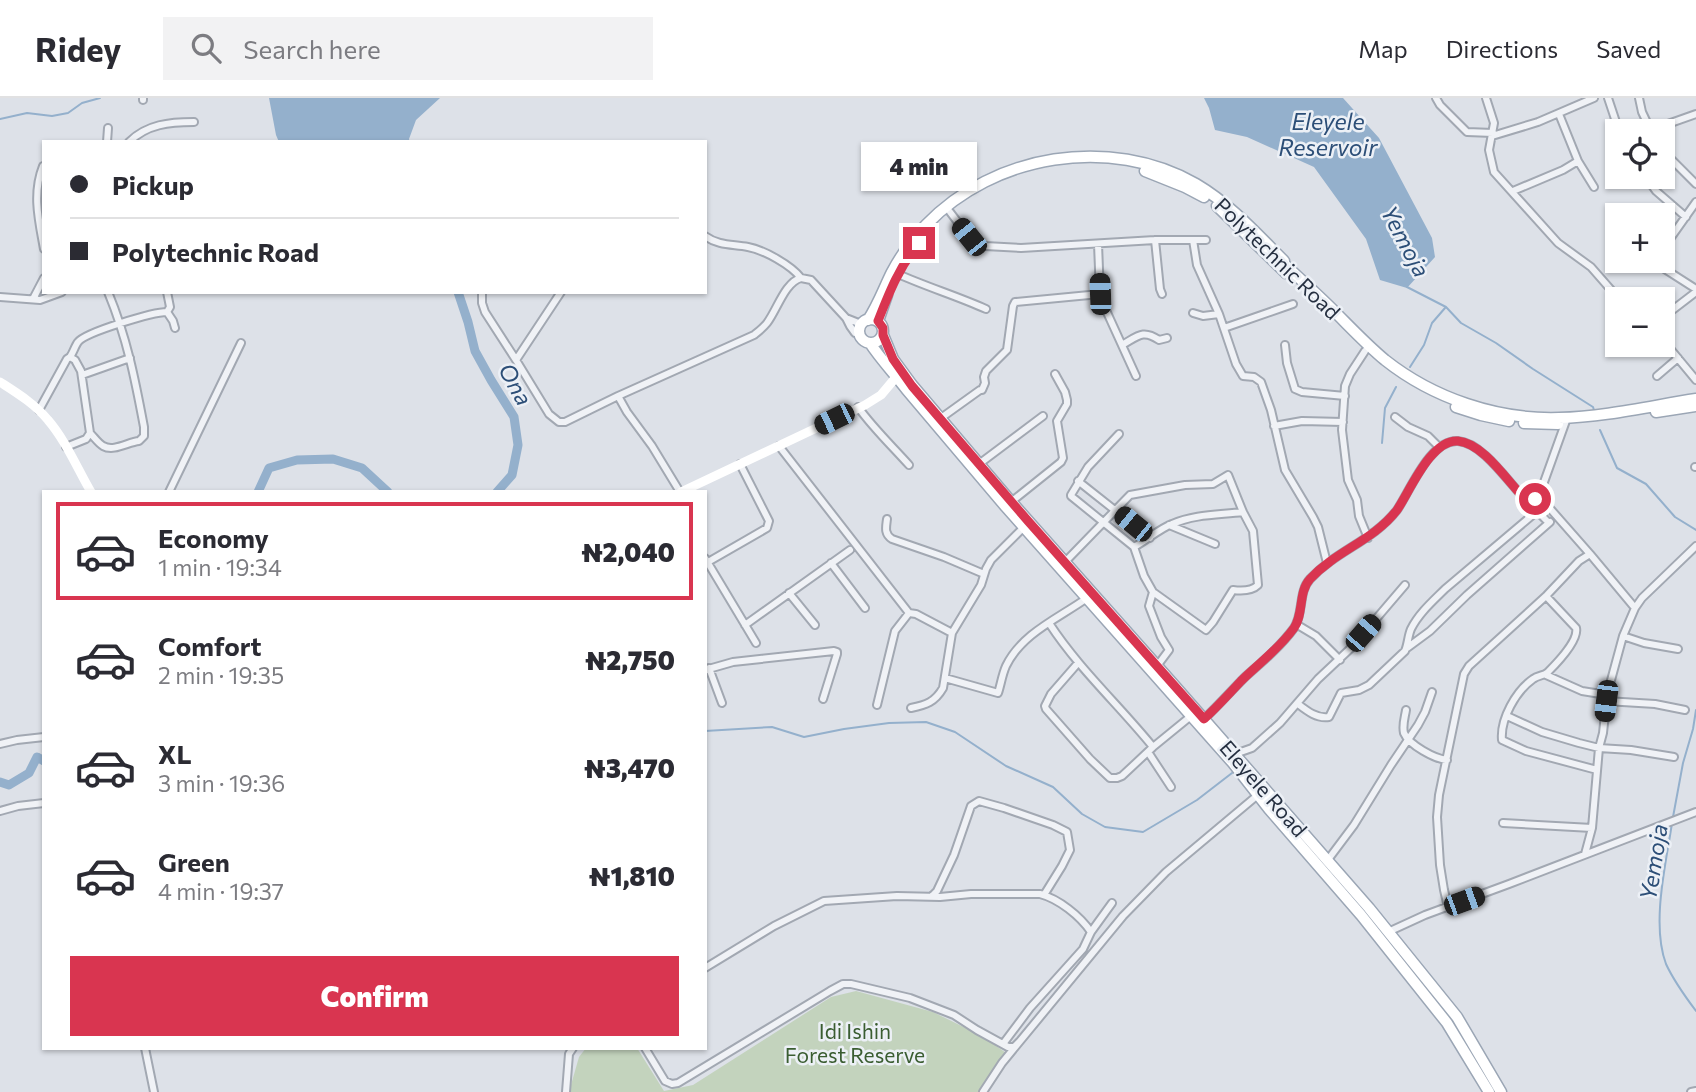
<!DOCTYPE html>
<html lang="en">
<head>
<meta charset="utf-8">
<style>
  :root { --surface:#fff; --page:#f2f2f3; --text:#2b2b33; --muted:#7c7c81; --line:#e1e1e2; --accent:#d93550 }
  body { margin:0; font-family:Commissioner,sans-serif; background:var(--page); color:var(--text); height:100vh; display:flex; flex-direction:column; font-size:26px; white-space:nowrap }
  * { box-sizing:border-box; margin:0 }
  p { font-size:23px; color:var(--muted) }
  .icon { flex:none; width:38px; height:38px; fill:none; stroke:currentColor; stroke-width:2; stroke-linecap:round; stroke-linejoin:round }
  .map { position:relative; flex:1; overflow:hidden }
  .side { position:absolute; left:42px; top:392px; width:665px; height:560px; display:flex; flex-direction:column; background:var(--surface); border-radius:0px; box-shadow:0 2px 5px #0004 }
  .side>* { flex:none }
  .guide { position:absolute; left:42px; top:42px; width:665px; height:154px; border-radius:0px; box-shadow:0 2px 5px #0004; display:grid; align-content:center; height:154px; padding:0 28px; background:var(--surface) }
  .tools { position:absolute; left:1605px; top:21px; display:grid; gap:14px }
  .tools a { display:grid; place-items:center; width:70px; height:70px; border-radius:0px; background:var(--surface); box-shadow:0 2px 5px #0004; font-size:35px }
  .end { position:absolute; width:32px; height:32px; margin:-16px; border:9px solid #d93550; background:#fff; box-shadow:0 0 0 4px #fff }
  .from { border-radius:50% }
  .bubble { position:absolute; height:49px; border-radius:0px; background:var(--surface); box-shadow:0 2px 5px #0004; font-size:23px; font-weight:800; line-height:49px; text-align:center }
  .car { position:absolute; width:21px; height:42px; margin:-21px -10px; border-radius:9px; box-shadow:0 0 5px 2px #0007; background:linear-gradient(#222 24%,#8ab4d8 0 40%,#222 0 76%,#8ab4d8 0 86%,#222 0) }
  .guide b { display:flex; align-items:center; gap:24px; height:66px; font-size:26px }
  .guide b+b { border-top:2px solid var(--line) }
  .guide i { width:18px; height:18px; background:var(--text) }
  ul { padding:12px 0 0; list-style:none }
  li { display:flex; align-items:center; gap:21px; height:98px; margin:0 14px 10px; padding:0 14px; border:4px solid transparent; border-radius:0px }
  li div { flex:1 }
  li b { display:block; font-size:26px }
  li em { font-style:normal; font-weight:800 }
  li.current { border-color:var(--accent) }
  li>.icon { width:63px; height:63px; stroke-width:1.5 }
  .action { display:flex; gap:14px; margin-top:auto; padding:14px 28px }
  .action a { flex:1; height:80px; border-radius:0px; background:var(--accent); color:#fff; font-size:28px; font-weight:800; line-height:80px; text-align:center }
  header { display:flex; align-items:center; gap:42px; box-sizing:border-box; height:98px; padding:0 35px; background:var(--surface); border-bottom:2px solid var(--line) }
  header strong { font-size:33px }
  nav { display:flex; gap:38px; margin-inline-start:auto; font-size:24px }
  .search { width:490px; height:63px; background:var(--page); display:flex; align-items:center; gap:18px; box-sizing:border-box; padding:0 24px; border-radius:0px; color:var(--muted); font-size:26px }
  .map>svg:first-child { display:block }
  .green { fill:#c3d3bd }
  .water { fill:#94b0cc }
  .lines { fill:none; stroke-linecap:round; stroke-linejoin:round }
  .stream { stroke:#94b0cc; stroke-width:2 }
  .river { stroke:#94b0cc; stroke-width:9 }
  .minor-casing { stroke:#a2a8b2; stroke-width:10 }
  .primary-casing { stroke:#9ba6b5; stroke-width:13 }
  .minor { stroke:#f0f2f6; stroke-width:6 }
  .secondary { stroke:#fff; stroke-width:9 }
  .primary { stroke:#fff; stroke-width:10 }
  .route { stroke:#d93550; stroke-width:9 }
  .labels { text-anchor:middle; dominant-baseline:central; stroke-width:5; stroke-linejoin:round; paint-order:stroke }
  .street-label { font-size:21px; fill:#252f40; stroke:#ecf0f6 }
  .park-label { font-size:21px; fill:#3a5d31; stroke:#ecf0f6 }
  .water-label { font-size:23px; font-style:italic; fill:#2c4e77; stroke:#ecf0f6 }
</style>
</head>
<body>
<header>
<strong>Ridey</strong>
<div class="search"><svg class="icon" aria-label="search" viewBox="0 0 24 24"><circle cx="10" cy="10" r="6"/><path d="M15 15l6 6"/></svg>Search here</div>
<nav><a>Map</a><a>Directions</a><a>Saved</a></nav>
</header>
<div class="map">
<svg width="1696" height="994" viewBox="0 0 1696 994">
  <rect width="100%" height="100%" fill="#dde1e8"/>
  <path class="green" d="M856 893 933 914 982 938 1009 957 988 994H569L579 959 586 950H637L664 993 693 987 831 899Z"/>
  <path class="water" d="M269 0H440L416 22 409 41 410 44H279L276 37Z
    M1204 0H1343L1379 40 1432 140 1435 159 1407 190 1380 182 1366 141 1314 69 1247 39 1215 32 1209 10Z"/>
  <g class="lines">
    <path class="stream" d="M0 21 27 15 52 18 68 15 82 5 100 0
      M1407 189 1446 209 1461 225 1496 245 1533 271 1593 309 1594 312
      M1410 269 1424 247 1432 225 1445 210
      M1600 332 1617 370 1646 386 1675 419 1696 432
      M1382 345 1385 310 1396 289
      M705 633 772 629 804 639 844 631 889 625 926 624 955 634 1006 668 1053 689 1082 716 1105 729 1143 734 1197 702 1232 675
      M1673 719 1683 665 1693 631 1696 612
      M1672 725C1666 766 1651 826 1666 866 1672 879 1687 901 1696 913"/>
    <path class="river" d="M458 194 468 224 475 253 491 282 514 319 518 347 512 377 497 394
      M258 394 269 370 297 362 333 361 362 370 388 394
      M0 684 9 687 29 675 37 659 44 663"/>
    <defs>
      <path id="minor" d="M143 0V2
        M1436 0 1440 7 1467 34 1493 35
        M1486 0 1494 25 1489 52 1494 74 1558 145 1591 169 1619 201
        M1608 0 1619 33
        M1639 0 1642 14 1651 33
        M1559 16 1578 63 1594 89
        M1657 33 1665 27 1696 16
        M1492 38 1538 24 1594 0
        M107 44 108 30
        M129 44C147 26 170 24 194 24
        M1662 52 1696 86
        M43 68C32 96 39 123 44 151
        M1646 79 1656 93 1686 119
        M1513 93 1563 72 1578 63
        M950 114 969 139 977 145 985 148 1021 150 1155 142H1193L1197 167 1219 216 1236 266 1243 278 1254 279 1261 284 1271 312 1285 372 1313 419 1318 429 1327 465
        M705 138C719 148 732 146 748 149 764 152 791 167 801 180L811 182 846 220 850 228 855 235 859 234
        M1155 142 1160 191 1162 196
        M1193 142H1206
        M1098 146 1100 196 1105 210 1136 278
        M1662 152 1696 104
        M1657 163 1660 168 1696 191
        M898 176C927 189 957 198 986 211
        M167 194 170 209 167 214
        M482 194V205L485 214 516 262 561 194
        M0 199 40 202 62 194
        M33 201 44 180
        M1193 215 1203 218 1219 216
        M846 220 861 226 865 223
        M1662 220 1696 194
        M1224 230 1293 206
        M1662 241 1696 282
        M1122 247C1138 238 1143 231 1159 242L1167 240
        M1285 247 1287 265 1295 291 1302 294 1345 298
        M1365 253 1350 276 1345 288 1342 332 1348 382 1357 402 1359 418 1368 440
        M70 259C73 255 75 248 78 244 86 234 153 214 167 214L173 223 175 230
        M516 262 549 316 559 324H565L618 298 754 237C759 233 763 230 767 225 777 212 785 184 801 180
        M82 277 130 260
        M1657 278 1678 260
        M618 298 627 314 652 348 680 394
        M858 309C873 330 892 348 909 367
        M39 312 67 261 70 259 75 262 81 273 90 335 86 341 66 349
        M1395 319 1408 329 1428 338 1439 349
        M941 320 980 292H982L985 285 984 279 986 273 1007 252 1013 208 1015 204 1100 196
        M1274 328 1302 323 1343 324
        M90 335C94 339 98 345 103 348 114 354 128 344 139 343L144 338V329C135 281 127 240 108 194
        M779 348 909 515 916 516 952 535
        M979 366 1043 318
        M1695 369H1696
        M1078 383 1150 440
        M169 394 241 245
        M1539 398 1567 320
        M1011 404 1061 364 1063 360 1057 323 1067 306V302L1065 294 1055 276
        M887 421C886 429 884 436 892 441L944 459 984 476
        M1169 427 1215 446
        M1134 449C1147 442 1159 431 1172 426 1195 416 1219 417 1243 414
        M705 460 756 545
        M708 464 767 430 769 423 740 366
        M1065 464 1130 397 1185 387 1213 386 1228 377 1243 414 1253 433 1258 487C1252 493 1241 493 1233 492L1213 524 1206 532 1153 494 1144 478 1134 449 1071 398V397L1088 369 1119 336
        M831 465 865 510
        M1153 494 1149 508 1161 539 1169 552 1157 568
        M789 495 815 527
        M1546 498 1576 530C1579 542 1557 565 1548 574 1544 578 1538 577 1533 581 1516 593 1500 621 1502 642L1526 653 1597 672
        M1049 525C1079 571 1119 607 1153 649
        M1296 526 1316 538 1340 562
        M745 527 850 452
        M1623 538 1644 545 1678 551
        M1407 550 1430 533 1467 497 1550 424
        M1078 565 1051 596 1045 608 1046 611 1090 661 1110 680H1117L1122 678 1153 649 1191 618
        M709 570 722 605
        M705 572 733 564 834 553 837 554V556L823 601
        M1546 577 1582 593 1607 597
        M945 580 998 595C1001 586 1002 577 1006 568 1022 535 1059 520 1087 500
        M1606 603 1655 606 1685 612
        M1298 606C1307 613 1317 621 1329 619L1341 595 1359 592 1369 587 1405 553C1408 546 1408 538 1411 531 1419 515 1433 503 1445 491L1535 415H1539L1549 425
        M877 607 895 533 909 515
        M911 610C926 607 935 604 943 590L952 535 981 487 986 471 991 462 1024 429
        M1406 612C1405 619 1402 627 1404 635 1409 647 1435 661 1447 662
        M1507 618 1542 634 1579 645 1599 650 1631 652 1674 659
        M1204 621C1218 608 1231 593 1245 579 1262 564 1280 549 1294 530 1304 515 1298 494 1310 481 1337 452 1373 443 1397 412 1410 393 1430 341 1458 343 1483 345 1508 384 1525 401H1535L1539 398 1590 456 1635 510
        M0 646 17 642 44 639
        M1148 654 1171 689
        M1235 656 1252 650 1280 625 1318 581 1352 549 1405 487
        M0 713 18 708 44 705
        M1503 725 1592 730
        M1585 756 1592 730 1599 650 1603 635 1607 597 1623 538 1635 510 1642 500 1696 448
        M1327 763 1354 727 1391 667 1418 627 1425 614 1432 594
        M932 798 937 793 954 757 971 708 979 703 1004 710 1053 727 1067 734 1070 752 1062 768 1044 797
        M1448 809 1444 792 1440 767 1437 719 1439 697 1464 576 1469 568 1546 498 1579 463 1590 456
        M1388 834 1425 817 1509 786 1696 714
        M705 870 774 828 824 803 897 798 940 799 971 796H1040C1059 801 1080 818 1091 834
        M1003 946 1030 910 1083 851 1091 834 1112 805
        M145 950 154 994
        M645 950 665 983 672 986 678 985 830 893 843 886H851L910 900 954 917 977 932 1008 949H1014L1020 943
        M566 994 569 956 573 950
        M983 994 1002 965 1123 818 1166 774 1259 696
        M1691 994 1696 993"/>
      <path id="primary" d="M1145 73 1185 89 1204 99
        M1217 108 1286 175
        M859 233a12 12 0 1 1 24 0a12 12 0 1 1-24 0Z
        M868 222C878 207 884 190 892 174 901 157 913 141 926 127 994 56 1110 37 1196 86 1230 106 1257 136 1284 163V166C1301 182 1318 197 1335 214 1351 230 1367 247 1385 262 1433 300 1497 322 1559 320 1604 319 1651 308 1696 301
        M878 223 887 197
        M883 237 893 261 912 287 1007 399 1174 587 1369 810 1457 919 1501 994
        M870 245C881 262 895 276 907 292L1006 409 1233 665 1269 711 1361 817 1447 925 1489 994
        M1456 309 1481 317 1509 323
        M1656 314 1696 308
        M1524 325 1558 326"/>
    </defs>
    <use href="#minor" class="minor-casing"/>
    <use href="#primary" class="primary-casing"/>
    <use href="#minor" class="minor"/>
    <path class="secondary" d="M0 284C17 295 35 306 48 322 66 343 77 370 91 394
      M681 394 865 307 881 297 897 278"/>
    <use href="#primary" class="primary"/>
  </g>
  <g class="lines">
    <path class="route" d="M919 145C899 169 889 195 878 223L883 230V237L893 261 912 288 1028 423 1204 621C1217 609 1229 596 1241 583 1259 565 1279 551 1294 530 1304 516 1298 494 1310 481 1337 452 1373 443 1397 412 1410 393 1431 341 1458 343 1483 345 1508 384 1525 401H1535"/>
  </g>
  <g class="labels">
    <g class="street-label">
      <text transform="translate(1278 160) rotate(44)">Polytechnic Road</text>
      <text transform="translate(1264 690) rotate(49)">Eleyele Road</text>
    </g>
    <g class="park-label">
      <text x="855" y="932">Idi Ishin<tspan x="855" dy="24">Forest Reserve</tspan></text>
    </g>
    <g class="water-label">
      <text x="1328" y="23">Eleyele<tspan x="1328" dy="26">Reservoir</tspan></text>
      <text transform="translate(1406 143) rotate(62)">Yemoja</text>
      <text transform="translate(516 286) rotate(61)">Ona</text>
      <text transform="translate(1653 764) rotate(-81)">Yemoja</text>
    </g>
  </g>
</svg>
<div class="tools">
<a><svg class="icon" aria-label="locate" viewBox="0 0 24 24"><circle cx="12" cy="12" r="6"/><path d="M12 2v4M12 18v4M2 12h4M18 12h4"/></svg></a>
<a>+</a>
<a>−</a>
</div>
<i class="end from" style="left:1535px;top:401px"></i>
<i class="end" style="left:919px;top:145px"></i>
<div class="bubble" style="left:861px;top:44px;width:116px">4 min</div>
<i class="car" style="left:969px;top:139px;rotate:321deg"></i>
<i class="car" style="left:1100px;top:196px;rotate:358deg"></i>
<i class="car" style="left:834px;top:321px;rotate:244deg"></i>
<i class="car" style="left:1133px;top:426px;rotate:309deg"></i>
<i class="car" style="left:1363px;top:535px;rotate:41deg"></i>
<i class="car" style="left:1606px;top:603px;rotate:187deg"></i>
<i class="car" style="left:1464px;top:803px;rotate:70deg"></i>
<div class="guide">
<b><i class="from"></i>Pickup</b>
<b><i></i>Polytechnic Road</b>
</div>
<section class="side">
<ul>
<li class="current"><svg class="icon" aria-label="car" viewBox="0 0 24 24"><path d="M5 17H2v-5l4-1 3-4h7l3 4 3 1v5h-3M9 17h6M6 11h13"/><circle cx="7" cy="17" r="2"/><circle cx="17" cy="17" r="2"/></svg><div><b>Economy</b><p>1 min · 19:34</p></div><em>₦2,040</em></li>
<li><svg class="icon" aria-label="car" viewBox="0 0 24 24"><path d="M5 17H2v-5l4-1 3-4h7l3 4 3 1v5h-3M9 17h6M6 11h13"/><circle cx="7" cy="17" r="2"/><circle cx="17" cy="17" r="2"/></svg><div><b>Comfort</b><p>2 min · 19:35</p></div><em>₦2,750</em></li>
<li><svg class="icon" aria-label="car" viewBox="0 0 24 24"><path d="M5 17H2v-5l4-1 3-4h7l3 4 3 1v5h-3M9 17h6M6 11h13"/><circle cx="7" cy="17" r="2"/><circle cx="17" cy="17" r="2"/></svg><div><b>XL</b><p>3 min · 19:36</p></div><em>₦3,470</em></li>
<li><svg class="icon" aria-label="car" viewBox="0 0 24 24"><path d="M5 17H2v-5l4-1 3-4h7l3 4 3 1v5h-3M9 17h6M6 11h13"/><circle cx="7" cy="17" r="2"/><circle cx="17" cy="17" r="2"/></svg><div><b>Green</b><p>4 min · 19:37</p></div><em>₦1,810</em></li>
</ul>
<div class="action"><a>Confirm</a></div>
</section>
</div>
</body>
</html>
